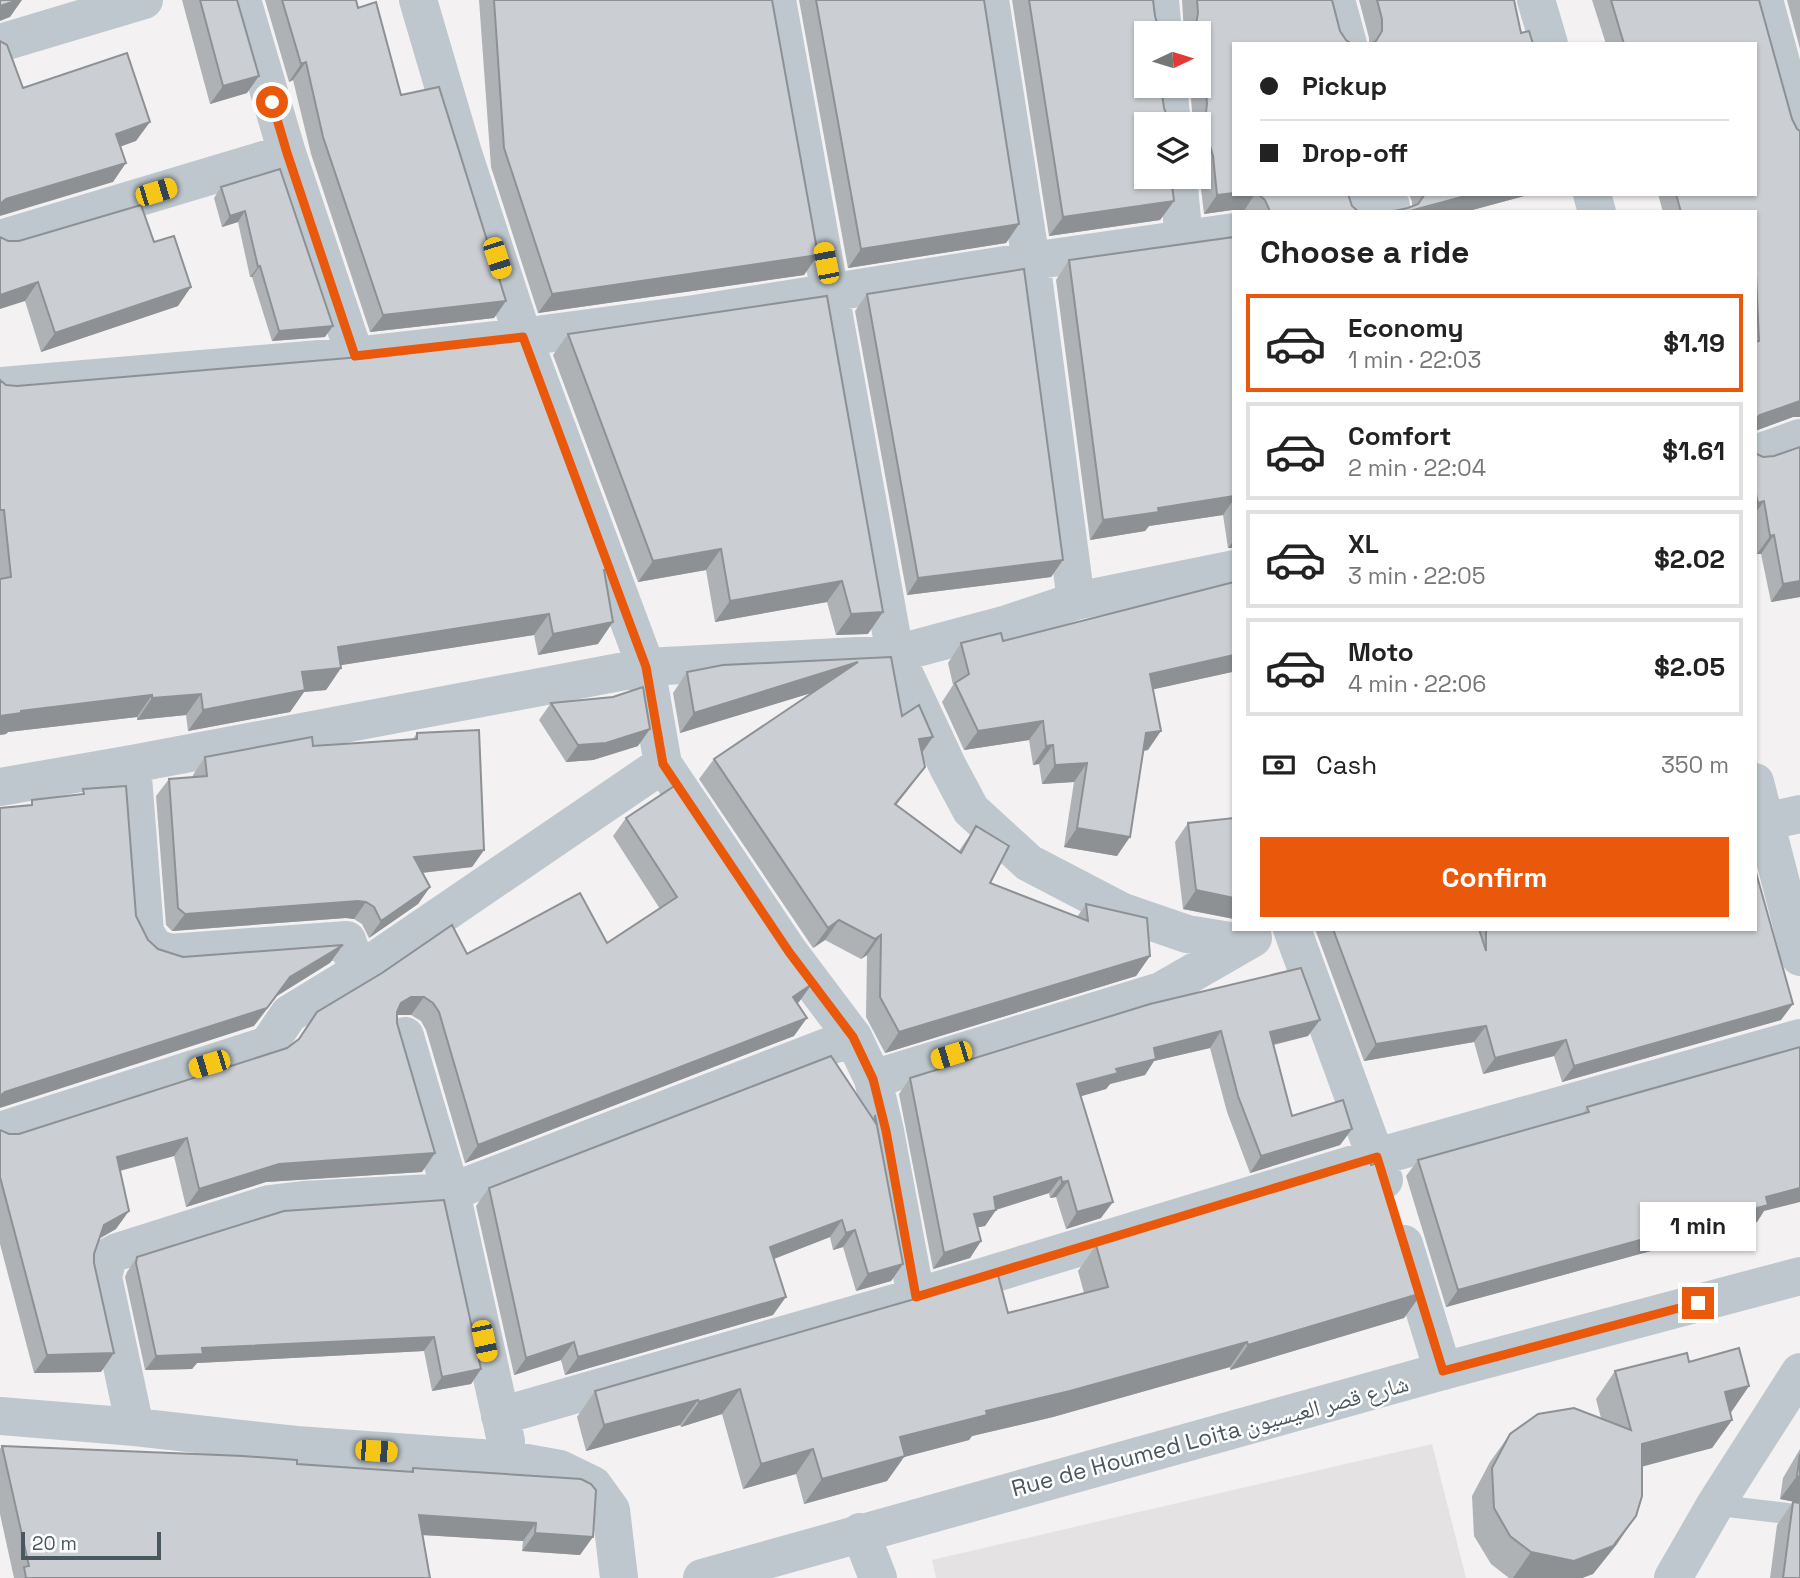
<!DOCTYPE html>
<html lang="en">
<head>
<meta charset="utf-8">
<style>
  :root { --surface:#fff; --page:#f6f6f6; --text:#222; --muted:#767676; --line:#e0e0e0; --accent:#ea580c }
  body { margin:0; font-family:"Space Grotesk","Noto Naskh Arabic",sans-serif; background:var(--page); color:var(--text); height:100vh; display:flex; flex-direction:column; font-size:26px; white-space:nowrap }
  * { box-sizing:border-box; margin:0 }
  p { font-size:23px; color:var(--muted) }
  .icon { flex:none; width:38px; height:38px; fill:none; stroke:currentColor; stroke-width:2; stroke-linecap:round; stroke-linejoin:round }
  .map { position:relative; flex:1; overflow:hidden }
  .drawer { position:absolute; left:1232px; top:210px; width:525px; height:721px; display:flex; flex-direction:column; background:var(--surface); border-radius:0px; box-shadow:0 2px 5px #0004 }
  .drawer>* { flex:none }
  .banner { position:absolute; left:1232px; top:42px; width:525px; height:154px; border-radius:0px; box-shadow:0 2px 5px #0004; display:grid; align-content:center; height:154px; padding:0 28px; background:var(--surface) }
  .needle { width:46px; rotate:86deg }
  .buttons { position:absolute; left:1134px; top:21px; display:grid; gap:14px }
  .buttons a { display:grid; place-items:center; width:77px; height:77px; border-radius:0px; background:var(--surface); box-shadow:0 2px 5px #0004; font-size:35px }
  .scale { position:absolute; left:21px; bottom:18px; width:140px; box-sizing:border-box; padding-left:7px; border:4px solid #49575e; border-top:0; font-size:19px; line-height:24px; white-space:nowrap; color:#49575e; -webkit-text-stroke:5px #fff; paint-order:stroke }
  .end { position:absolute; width:32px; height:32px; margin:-16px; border:9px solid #ea580c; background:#fff; box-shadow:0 0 0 4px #fff }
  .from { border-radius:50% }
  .bubble { position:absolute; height:49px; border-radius:0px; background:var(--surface); box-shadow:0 2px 5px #0004; font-size:23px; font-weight:800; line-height:49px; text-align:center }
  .car { position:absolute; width:21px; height:42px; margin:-21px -10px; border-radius:9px; box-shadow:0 0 5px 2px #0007; background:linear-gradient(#f5c518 24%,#345 0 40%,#f5c518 0 76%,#345 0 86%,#f5c518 0) }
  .banner b { display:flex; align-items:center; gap:24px; height:66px; font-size:26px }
  .banner b+b { border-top:2px solid var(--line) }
  .banner i { width:18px; height:18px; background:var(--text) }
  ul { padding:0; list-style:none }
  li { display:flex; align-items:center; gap:21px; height:98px; margin:0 14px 10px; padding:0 14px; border:4px solid var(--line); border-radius:0px }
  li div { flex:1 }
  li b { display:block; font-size:26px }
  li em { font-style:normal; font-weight:800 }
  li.current { border-color:var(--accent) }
  li>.icon { width:63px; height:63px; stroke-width:1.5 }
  h2 { padding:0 28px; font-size:32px; line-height:84px }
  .pay { display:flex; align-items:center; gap:18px; height:77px; padding:0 28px; font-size:26px }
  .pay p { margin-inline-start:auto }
  .cta { display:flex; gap:14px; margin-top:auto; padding:14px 28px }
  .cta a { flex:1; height:80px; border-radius:0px; background:var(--accent); color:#fff; font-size:28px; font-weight:800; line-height:80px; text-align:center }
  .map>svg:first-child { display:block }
  .education { fill:#e4e2e3 }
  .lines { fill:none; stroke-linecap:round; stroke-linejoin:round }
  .service { stroke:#bdc7cd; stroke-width:21 }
  .minor { stroke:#bdc7cd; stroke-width:38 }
  .tertiary { stroke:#bdc7cd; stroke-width:38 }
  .wall { fill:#afb2b5 }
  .shaded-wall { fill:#8e9194 }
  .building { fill:#cbcfd3; stroke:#8e9194; stroke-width:2 }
  .route { stroke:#ea580c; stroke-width:9 }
  .labels { text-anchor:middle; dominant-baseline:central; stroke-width:5; stroke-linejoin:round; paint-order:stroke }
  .street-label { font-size:23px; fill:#49575e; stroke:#fff }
</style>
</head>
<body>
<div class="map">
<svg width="1800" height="1578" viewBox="0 0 1800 1578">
  <rect width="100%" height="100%" fill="#f3f1f1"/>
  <path class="education" d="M1432 1444 1466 1578H936L932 1560Z"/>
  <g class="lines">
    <path class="service" d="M1715 1505 1800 1515"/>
    <path class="minor" d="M242 0 287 153 355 356
      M418 0 463 153 523 337 646 667 663 764 789 952 853 1037 873 1079 885 1131 916 1297
      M777 0 895 654 948 767 971 810 1029 863 1123 912 1187 934 1243 943
      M990 0 1031 261 1076 601
      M1160 0 1163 33
      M1336 0 1348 44
      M1536 0 1549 44
      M1764 0 1800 132
      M0 43 144 0
      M1168 86 1172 124
      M1178 177 1184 240
      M1592 194 1597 212
      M1356 212 1391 206
      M0 239 287 153
      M0 386 355 356 523 337 694 314 1031 261 1234 232
      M1755 454 1800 438
      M132 764 145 932 154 947 169 953 347 940 358 972
      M1755 782 1800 957
      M0 787 132 764 646 667 895 654 1007 624 1076 601 1234 569
      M1755 824 1800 814
      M1292 929 1384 1180
      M405 1036 451 1192 506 1441
      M873 1079 1161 991 1253 938
      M0 1131 268 1045 289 1014 358 972 663 764
      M1404 1244 1443 1371
      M0 1416 135 1427 296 1445 510 1460 560 1469 593 1485 611 1510 619 1578
      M500 1416 916 1297 1377 1157 1800 1038
      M135 1427 103 1277 108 1257 117 1252 269 1204 303 1200 451 1192 853 1037
      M860 1532 878 1578
      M1673 1578 1715 1505 1800 1372"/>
    <path class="tertiary" d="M702 1578 1443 1371 1800 1276"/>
  </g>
  <path class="wall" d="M182 0H237L247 93 210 104Z
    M265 0H356L358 8 401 95 506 301 494 318 370 332 311 154 293 80 289 82Z
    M479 0H772L818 255 804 275 538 313 491 167Z
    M799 0H984L1019 224 1006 243 848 268Z
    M1012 0H1153L1146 124 1174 201 1160 220 1049 236Z
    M1182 0H1332L1234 194H1348L1352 206 1359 212H1241L1232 210 1204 214 1199 172V124H1193L1190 86H1199V33H1184Z
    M1359 0H1514L1521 33 1533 44H1369V38Z
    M1592 0H1759L1792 119 1797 129 1800 131V417H1793L1755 431V212H1663L1658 194H1755V44H1606Z
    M1787 0H1800V49Z
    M280 169 325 337 272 341 252 277H250L238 222 222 227 214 198 221 187Z
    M1409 194H1532L1465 212H1389L1408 208 1412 207V202Z
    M1234 237V548H1228L1223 515 1149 526 1145 531 1090 540 1056 280 1069 260Z
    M8 241 178 306 41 352 25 301Z
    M867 294 1063 560 1051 577 907 595 855 311Z
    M827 296 868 634 836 635 827 602 715 622 706 570 638 582 553 355 568 334Z
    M0 380 6 385 609 569 605 575 598 644 538 655 534 635 340 665 341 668 326 690 304 692 290 712 188 731 186 715 137 720V717L8 732 6 734 0 735Z
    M1800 447V597L1771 602 1761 554H1757L1755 543V453L1763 457 1774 456Z
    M1234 582V685L1232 672 1153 689 1148 750 1144 751 1117 856 1064 847 1074 782 1042 784 1039 764 1033 765 1029 740 964 750 942 702 953 685 948 663 961 643 1003 641Z
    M723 665 902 716 922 753 910 787 896 805 959 851 976 826 990 883 1077 917 1086 904 1150 956 1136 976 885 1053 866 1017 867 955 861 959 825 940 813 948 699 779 714 759 814 692 680 733 673 693 687 672Z
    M613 697 638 746 593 760 566 762 539 720 551 703Z
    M417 733 484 850 472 867 422 873 430 887 418 904 369 938 362 924 354 919 346 918 172 931 166 925 156 796 169 779 193 777V775L205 757 313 746 413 739Z
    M626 818 799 1002 798 1003 794 1036 465 1163 426 1030 421 1021 411 1015H398L397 1016V1023L422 1172 266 1182 186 1207 174 1156 120 1171 116 1229 99 1239 94 1254 101 1372 34 1373 0 1244V1130L9 1134H19L287 1048 467 954 607 943 660 909 613 836Z
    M1188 823 1234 919 1183 909 1175 842Z
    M1315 929H1755L1781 1020 1562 1082 1554 1056 1483 1074 1474 1042 1364 1061Z
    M1301 968 1308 1036 1274 1045 1292 1116 1352 1129 1340 1145 1250 1173 1227 1112 1210 1048 1154 1061 1145 1075 1110 1084 1106 1089 1080 1096 1101 1218 1066 1229 1056 1197 1050 1198 1049 1193 996 1210 985 1226 978 1227 981 1241 970 1258 933 1269 899 1094 910 1078Z
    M1587 1107 1764 1211 1757 1222 1446 1307 1406 1176 1418 1160 1583 1114Z
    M875 1115 903 1264 891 1281 856 1291 843 1247 833 1250 830 1237 774 1259 773 1315 565 1375 561 1360 514 1375 476 1206 489 1188 873 1118Z
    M284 1211 481 1369 471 1384 432 1391 424 1351 197 1363 192 1369 145 1370 125 1277 127 1272 137 1257Z
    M1096 1245 1422 1293 1404 1318 1230 1370V1367L1053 1417 972 1436 969 1440 904 1457 887 1481 804 1504 796 1474 743 1489 722 1414 681 1427 680 1425 586 1451 577 1417 595 1391 1008 1313 1084 1293 1078 1271Z
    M1689 1362 1749 1386 1730 1413 1732 1420 1712 1448 1642 1466 1617 1544 1593 1574 1582 1578H1509L1491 1564 1474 1536 1472 1496 1490 1462 1510 1434 1601 1418 1596 1399 1615 1371Z
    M2 1446 410 1472 413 1468 581 1479 580 1555 522 1551 523 1541 422 1535 430 1578H14L0 1514V1449Z
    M1800 1449V1578H1770L1777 1525 1793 1502 1800 1503 1780 1499 1783 1478Z"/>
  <path class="shaded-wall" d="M18 0H22L10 17 0 21V6Z
    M306 62 293 80 289 82 301 64Z
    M259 76 247 93 210 104 223 86Z
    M150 122 136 141 103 153 116 134Z
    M126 163 113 182 0 216V204L6 199Z
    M1234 193V194H1255L1243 212 1232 210 1204 214 1217 195Z
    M1473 194H1532L1465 212H1406Z
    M1174 201 1160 220 1049 236 1063 217Z
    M245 211 238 222 222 227 230 216Z
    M1019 224 1006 243 848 268 861 249Z
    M818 255 804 275 538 313 552 294Z
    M260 266 252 277H250L258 267Z
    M38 282 25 301 0 309V295Z
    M191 287 178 306 41 352 55 333Z
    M506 301 494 318 370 332 383 315Z
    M333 326 325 337 272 341 279 331Z
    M1800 401V417H1793L1755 431V419L1760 415Z
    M1234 496V499L1223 515 1149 526 1145 531 1090 540 1103 520 1158 508Z
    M1764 501 1755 514V506L1758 503Z
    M1774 535 1761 554H1757L1770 536Z
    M1234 540V548H1228Z
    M721 549 706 570 638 582 653 561Z
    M1063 560 1051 577 907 595 918 578Z
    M842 581 827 602 715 622 730 601Z
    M1800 581V597L1771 602 1783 584Z
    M883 612 868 634 836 635 851 614Z
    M549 614 534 635 323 668 338 647Z
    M613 622 598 644 538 655 553 634Z
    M1234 655V670L1232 672 1137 693 1150 674Z
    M858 662 844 683 680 733 694 713Z
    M341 668 326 690 304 692 290 712 188 731 203 710 302 672Z
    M201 694 186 715 137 720 152 698Z
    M152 695 137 717 8 732 6 734 0 735V716L21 711Z
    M1043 721 1029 740 964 750 978 731Z
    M650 729 638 746 593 760 566 762 578 745Z
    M1161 731 1148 750 1133 752 1146 733Z
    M933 737 919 757V739Z
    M1053 745 1039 764 1033 765 1046 746Z
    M1087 763 1074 782 1042 784 1055 765Z
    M925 767 910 787 880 825 895 804Z
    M1077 828 1130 837 1117 856 1064 847Z
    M484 850 472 867 402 875 414 857Z
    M430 887 418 904 369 938 381 921Z
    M1196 890 1234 898V919L1183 909Z
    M358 901 366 902 354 919 346 918 172 931 185 914Z
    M839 920 825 940 813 948 828 928Z
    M881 935 867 955 861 959 875 939Z
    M343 945 330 963 277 996 254 1026 0 1108V1096L5 1092 290 977Z
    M1150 956 1136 976 885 1053 899 1032Z
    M812 984 799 1002 781 1015 793 997Z
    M411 997H424L411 1015H398L389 1021 401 1003Z
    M1793 1004 1781 1020 1562 1082 1574 1066Z
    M807 1018 794 1036 465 1163 478 1145Z
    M1320 1020 1308 1036 1259 1048 1270 1032Z
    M1486 1026 1474 1042 1364 1061 1376 1044Z
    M1221 1031 1210 1048 1154 1061 1145 1075 1110 1084 1106 1089 1065 1101 1077 1084 1116 1069 1154 1048Z
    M1566 1040 1554 1056 1483 1074 1495 1058Z
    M1352 1129 1340 1145 1250 1173 1261 1156Z
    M187 1138 174 1156 104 1175 117 1157Z
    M435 1153 422 1172 266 1182 186 1207 199 1189 279 1164Z
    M1061 1177 1049 1193 995 1210H996L985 1226 963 1230 974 1214 994 1197Z
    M1068 1181 1056 1197 1050 1198 1062 1182Z
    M1800 1188V1202L1764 1211 1757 1222 1446 1307 1458 1290 1766 1197Z
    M1113 1202 1101 1218 1066 1229 1077 1212Z
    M129 1211 116 1229 91 1243 104 1225Z
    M842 1220 830 1237 758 1265 770 1247Z
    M855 1230 843 1247 833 1250 846 1233Z
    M981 1241 970 1258 933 1269 944 1253Z
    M903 1264 891 1281 856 1291 868 1274Z
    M1422 1293 1404 1318 1230 1370 1248 1345Z
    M786 1297 773 1315 565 1375 578 1357Z
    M434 1337 424 1351 197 1363 192 1369 145 1370 156 1356 202 1348Z
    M574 1342 561 1360 514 1375 526 1358Z
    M1247 1342 1230 1367 1053 1417 972 1436 969 1440 904 1457 887 1481 804 1504 822 1479 900 1437 986 1411Z
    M114 1353 101 1372 34 1373 47 1355Z
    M481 1369 471 1384 432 1391 442 1377Z
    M1749 1386 1730 1414 1725 1392Z
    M740 1389 722 1414 681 1427 699 1402Z
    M698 1400 680 1425 586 1451 604 1425Z
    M1732 1420 1712 1448 1622 1472 1642 1444Z
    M813 1449 796 1474 743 1489 761 1464Z
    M1797 1476 1800 1477V1503L1780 1499Z
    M419 1515 536 1523 523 1541 406 1534Z
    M1636 1516 1617 1544 1593 1574 1582 1578H1513L1531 1552Z
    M535 1533 593 1537 580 1555 522 1551Z"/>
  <path class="building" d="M0 0H18L0 6Z
    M200 0H237L259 76 223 86Z
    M282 0H356L358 8 376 2 401 95 439 87 506 301 383 315 323 137 306 62 301 64Z
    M494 0H772L818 255 552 294 504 148Z
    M816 0H984L1019 224 861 249Z
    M1029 0H1153L1155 16 1158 26 1167 33H1146V86H1161L1164 108 1168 118 1176 124H1146V177H1171L1174 201 1063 217Z
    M1197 0H1332L1340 31 1346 40 1352 44H1234V193L1217 195 1213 156 1210 146 1201 138H1199V124H1194L1199 122 1206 113 1207 103 1203 64 1199 54V33H1184L1189 31 1196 24 1198 13Z
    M1377 0H1514L1521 33 1529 31 1533 44H1371L1376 41 1382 31V19Z
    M1611 0H1759L1792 119 1797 129 1800 131V401L1760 415 1755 419V342L1759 341 1755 254V212H1681L1676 194H1755V44H1624Z
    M0 41 7 45 23 88 127 53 150 122 116 134 126 163 6 199 0 204Z
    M280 169 333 326 279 331 260 266 258 267 245 211 230 216 221 187Z
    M1258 194H1348L1352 206 1359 212H1269V209L1265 200Z
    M1425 194H1473L1406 212H1389L1408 208 1418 204Z
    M141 205 154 242 174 236 191 287 55 333 38 282 0 295V237L8 241H19Z
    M1234 237V496L1158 508 1159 512 1103 520 1069 260Z
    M1024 269 1063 560 918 578 867 294Z
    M827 296 883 612 851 614 842 581 730 601 721 549 653 561 568 334Z
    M523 339 609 569 604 570 613 622 553 634 549 614 338 647 341 668 302 672 305 690 203 710 201 694 152 698V695L21 711V713L0 716V579L11 577 4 510H0V380L6 385 17 386 372 356Z
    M1800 447V581L1783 584 1774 535 1770 536 1764 501 1758 503 1755 490V453L1763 457 1774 456Z
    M1234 582V655L1150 674 1161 731 1146 733 1130 837 1077 828 1087 763 1055 765 1053 745 1046 746 1043 721 978 731 955 683 969 674 961 643 1001 633 1003 641Z
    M891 657 902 716 919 705 933 737 919 739 925 767 895 804 961 853 976 826 1009 846 990 883 1088 921 1086 904 1147 918 1150 956 899 1032 880 997 881 935 875 939 839 920 828 928 714 759 858 662 694 713 687 672 723 665Z
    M643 687 650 729 606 743 578 745 551 703 613 697Z
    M479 730 484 850 414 857 430 887 381 921 374 907 366 902 358 901 185 914 178 908 169 779 207 776 205 757 312 737 313 746 417 739V733Z
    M676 785 784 946 812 984 793 997 807 1018 478 1145 439 1012 433 1003 424 997H411L401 1003 397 1012V1023L435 1153 279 1164 199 1189 187 1138 117 1157 129 1211 104 1225 94 1254V1263L114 1353 47 1355 0 1177V1130L9 1134H19L287 1048 299 1039 317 1012 382 973 452 925 467 954 580 893 607 943 677 897 626 818Z
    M126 786 136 916 148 940 158 949 183 957 343 945 290 977 267 1008 5 1092 0 1096V808L32 805V800L84 794 83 789Z
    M1234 818V898L1196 890 1188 823Z
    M1755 869 1793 1004 1574 1066 1566 1040 1495 1058 1486 1026 1376 1044 1333 929H1479L1486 951V929H1755Z
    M1301 968 1320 1020 1270 1032 1292 1116 1343 1100 1352 1129 1261 1156 1238 1096 1221 1031 1154 1048 1156 1059 1116 1069 1118 1073 1077 1084 1113 1202 1077 1212 1068 1181 1062 1182 1061 1177 994 1197 996 1210 974 1214 981 1241 944 1253 910 1078 1150 1004Z
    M1800 1047V1188L1766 1197 1768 1205 1458 1290 1418 1160 1589 1112 1587 1107Z
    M831 1056 875 1122V1115L903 1264 868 1274 855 1230 846 1233 842 1220 770 1247 786 1297 578 1357 574 1342 526 1358 489 1188Z
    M1370 1162 1371 1165 1381 1162 1422 1293 1248 1345 1247 1342 1070 1391 986 1411 987 1415 900 1437 905 1456 822 1479 813 1449 761 1464 740 1389 699 1402 698 1400 604 1425 595 1391 998 1275 1008 1313 1108 1287 1096 1245Z
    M444 1200 481 1369 442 1377 434 1337 202 1348 203 1354 156 1356 136 1263 137 1257 284 1211Z
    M1739 1348 1749 1386 1725 1392 1732 1420 1642 1444V1496L1636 1516 1613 1546 1574 1561 1531 1552 1510 1536 1494 1508 1492 1468 1510 1434 1538 1414 1574 1408 1631 1430 1615 1371 1687 1353 1689 1362Z
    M2 1446 243 1456 297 1460V1464L413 1472V1468L581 1479 591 1484 596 1490 593 1537 535 1533 536 1523 419 1515 430 1578H26L24 1567 29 1566Z
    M1800 1454V1477L1797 1476Z
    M1793 1502 1800 1503V1578H1783Z"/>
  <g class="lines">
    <path class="route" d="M272 102 287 153 355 356 523 337 646 667 663 764 789 952 853 1037 873 1079 886 1131 916 1297 1377 1157 1443 1371 1698 1303"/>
  </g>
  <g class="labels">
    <g class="street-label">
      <text transform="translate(1210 1436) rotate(-15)">Rue de Houmed Loita شارع قصر العيسيون</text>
    </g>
  </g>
</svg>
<div class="buttons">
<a><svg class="needle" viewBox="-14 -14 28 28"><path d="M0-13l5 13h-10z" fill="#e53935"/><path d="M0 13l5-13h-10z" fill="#767676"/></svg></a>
<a><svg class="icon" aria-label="layers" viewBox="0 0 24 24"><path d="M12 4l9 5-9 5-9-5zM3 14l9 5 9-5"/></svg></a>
</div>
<div class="scale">20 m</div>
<i class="end from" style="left:272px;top:102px"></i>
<i class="end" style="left:1698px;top:1303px"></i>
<div class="bubble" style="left:1640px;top:1202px;width:116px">1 min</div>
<i class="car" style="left:156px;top:192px;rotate:73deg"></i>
<i class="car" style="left:497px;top:258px;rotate:162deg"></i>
<i class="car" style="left:826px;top:263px;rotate:349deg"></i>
<i class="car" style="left:951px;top:1055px;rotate:253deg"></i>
<i class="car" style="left:209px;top:1064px;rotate:253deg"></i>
<i class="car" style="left:484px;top:1341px;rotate:168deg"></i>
<i class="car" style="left:376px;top:1451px;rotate:94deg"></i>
<div class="banner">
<b><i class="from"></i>Pickup</b>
<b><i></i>Drop-off</b>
</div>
<section class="drawer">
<h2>Choose a ride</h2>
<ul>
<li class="current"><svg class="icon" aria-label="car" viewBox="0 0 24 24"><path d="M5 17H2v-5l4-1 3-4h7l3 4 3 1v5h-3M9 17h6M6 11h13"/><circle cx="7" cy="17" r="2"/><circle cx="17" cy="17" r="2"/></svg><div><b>Economy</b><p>1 min · 22:03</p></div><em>$1.19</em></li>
<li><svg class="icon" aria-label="car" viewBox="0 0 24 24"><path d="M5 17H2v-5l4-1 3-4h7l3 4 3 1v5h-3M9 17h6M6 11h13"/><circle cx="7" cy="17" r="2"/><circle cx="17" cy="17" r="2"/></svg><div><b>Comfort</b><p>2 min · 22:04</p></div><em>$1.61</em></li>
<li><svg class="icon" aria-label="car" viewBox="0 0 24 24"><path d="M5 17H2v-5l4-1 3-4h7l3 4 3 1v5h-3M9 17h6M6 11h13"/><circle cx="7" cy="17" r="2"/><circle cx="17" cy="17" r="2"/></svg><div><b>XL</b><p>3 min · 22:05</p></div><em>$2.02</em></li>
<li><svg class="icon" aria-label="car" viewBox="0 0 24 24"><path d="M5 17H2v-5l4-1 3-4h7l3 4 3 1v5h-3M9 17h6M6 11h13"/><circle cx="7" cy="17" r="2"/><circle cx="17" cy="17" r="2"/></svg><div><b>Moto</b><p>4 min · 22:06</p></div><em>$2.05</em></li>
</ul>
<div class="pay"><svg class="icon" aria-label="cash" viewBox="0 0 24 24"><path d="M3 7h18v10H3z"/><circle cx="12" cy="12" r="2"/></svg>Cash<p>350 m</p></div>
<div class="cta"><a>Confirm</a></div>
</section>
</div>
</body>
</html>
